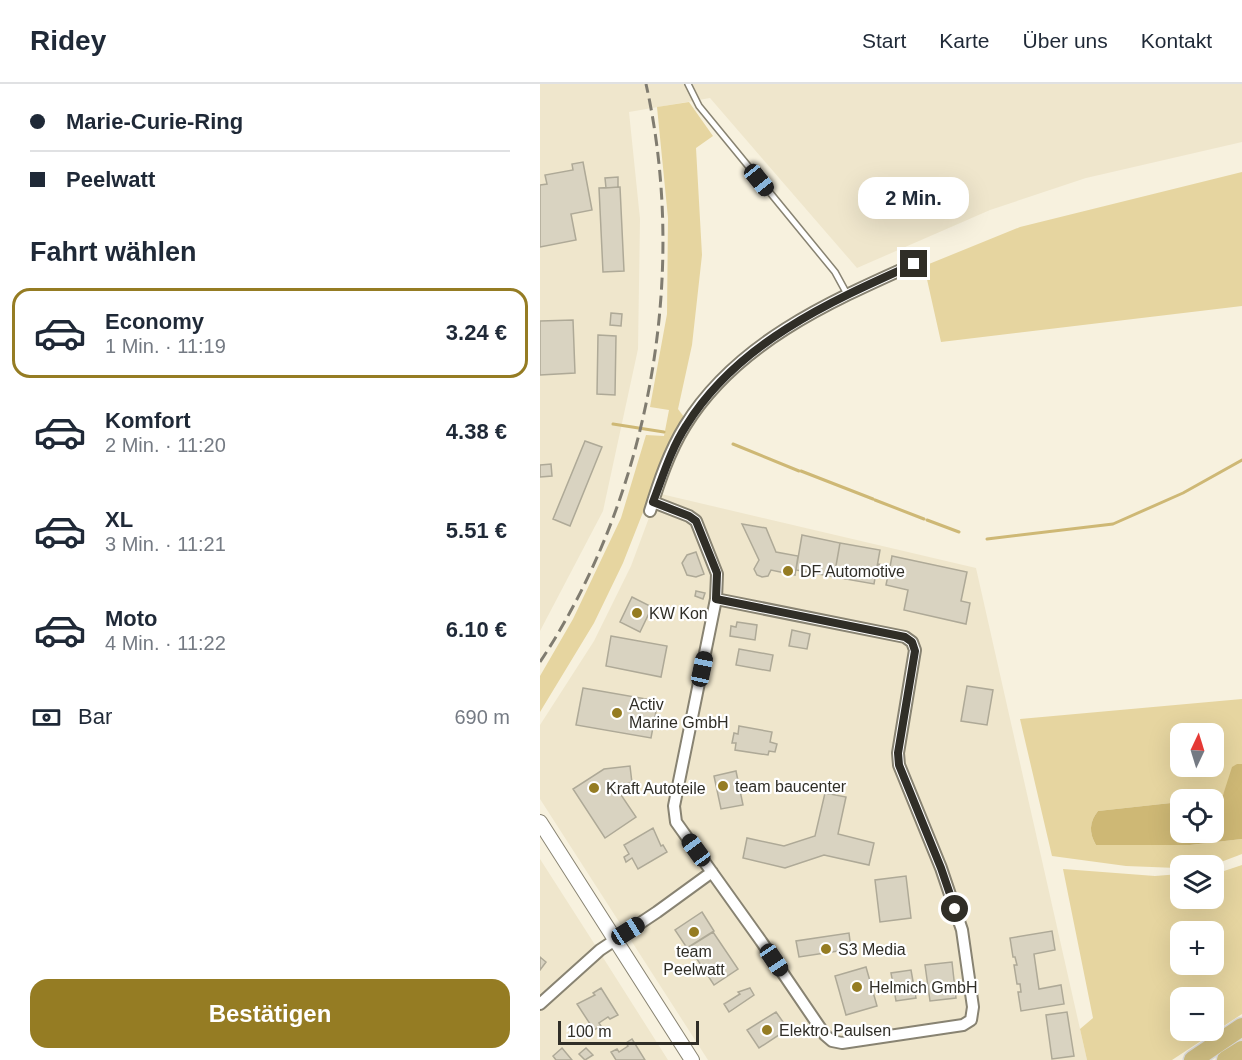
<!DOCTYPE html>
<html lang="de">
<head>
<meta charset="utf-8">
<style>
  :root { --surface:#fff; --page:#f6f6f7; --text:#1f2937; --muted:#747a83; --line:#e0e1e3; --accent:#957c23 }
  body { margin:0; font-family:Arial,sans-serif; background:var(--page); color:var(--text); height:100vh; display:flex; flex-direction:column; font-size:22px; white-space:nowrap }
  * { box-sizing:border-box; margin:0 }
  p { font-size:20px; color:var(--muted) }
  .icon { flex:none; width:33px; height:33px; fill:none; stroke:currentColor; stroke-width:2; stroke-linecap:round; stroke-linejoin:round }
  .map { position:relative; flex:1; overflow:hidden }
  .panel { display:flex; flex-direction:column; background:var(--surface); width:540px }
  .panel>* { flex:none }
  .top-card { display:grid; align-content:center; height:132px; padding:0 30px; background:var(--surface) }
  .needle { width:39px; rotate:4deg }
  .controls { position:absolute; left:630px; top:639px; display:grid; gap:12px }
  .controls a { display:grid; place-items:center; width:54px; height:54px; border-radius:12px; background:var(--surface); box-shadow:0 6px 24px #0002; font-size:30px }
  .scale { position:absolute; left:18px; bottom:15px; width:141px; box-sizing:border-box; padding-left:6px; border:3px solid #302e27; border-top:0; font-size:16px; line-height:21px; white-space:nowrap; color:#302e27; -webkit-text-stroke:4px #fff; paint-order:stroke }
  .end { position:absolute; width:27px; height:27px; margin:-14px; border:8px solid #302e27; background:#fff; box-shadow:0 0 0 3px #fff }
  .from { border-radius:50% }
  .bubble { position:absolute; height:42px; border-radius:18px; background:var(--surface); box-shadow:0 6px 24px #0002; font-size:20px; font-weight:800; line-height:42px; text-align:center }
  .car { position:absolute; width:18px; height:36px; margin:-18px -9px; border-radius:8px; box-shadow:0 0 4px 2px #0007; background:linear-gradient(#222 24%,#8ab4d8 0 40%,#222 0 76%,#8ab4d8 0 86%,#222 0) }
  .top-card b { display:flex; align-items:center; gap:21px; height:57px; font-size:22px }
  .top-card b+b { border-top:2px solid var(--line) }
  .top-card i { width:15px; height:15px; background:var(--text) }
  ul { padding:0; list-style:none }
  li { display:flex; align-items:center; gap:18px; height:90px; margin:0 12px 9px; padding:0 18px; border:3px solid transparent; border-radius:18px }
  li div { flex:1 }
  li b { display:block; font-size:22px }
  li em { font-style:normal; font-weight:800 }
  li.on { border-color:var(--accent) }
  li>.icon { width:54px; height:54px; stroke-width:1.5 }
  h2 { padding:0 30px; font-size:27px; line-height:72px }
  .pay { display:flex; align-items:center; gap:15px; height:66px; padding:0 30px; font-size:22px }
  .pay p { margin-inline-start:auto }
  .primary-button { display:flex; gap:12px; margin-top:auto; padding:12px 30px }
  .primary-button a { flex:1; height:69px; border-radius:18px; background:var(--accent); color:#fff; font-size:24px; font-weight:800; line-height:69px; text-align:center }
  header { display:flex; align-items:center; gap:36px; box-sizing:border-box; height:84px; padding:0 30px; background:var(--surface); border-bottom:2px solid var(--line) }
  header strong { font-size:28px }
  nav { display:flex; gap:33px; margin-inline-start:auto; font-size:21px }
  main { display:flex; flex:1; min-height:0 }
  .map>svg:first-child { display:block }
  .built { fill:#efe6cc }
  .green { fill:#e6d5a0; fill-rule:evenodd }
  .water { fill:#ceb875 }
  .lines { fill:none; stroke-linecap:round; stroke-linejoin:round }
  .stream { stroke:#ceb875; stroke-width:3 }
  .building { fill:#d9d3c1; stroke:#aea997; stroke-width:1.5 }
  .service-casing { stroke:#888372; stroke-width:8 }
  .minor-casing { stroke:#888372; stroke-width:14 }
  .tertiary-casing { stroke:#888372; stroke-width:16 }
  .primary-casing { stroke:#dad9d8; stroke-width:21 }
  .service { stroke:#fff; stroke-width:5 }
  .minor { stroke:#fff; stroke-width:10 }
  .tertiary { stroke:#fff; stroke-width:14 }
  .primary { stroke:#cbba7f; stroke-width:18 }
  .rail { stroke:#807c70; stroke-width:3; stroke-dasharray:12 6; stroke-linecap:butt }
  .route { stroke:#302e27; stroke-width:8 }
  .poi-dot { fill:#957c23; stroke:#fff; stroke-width:2 }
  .labels { text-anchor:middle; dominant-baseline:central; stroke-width:4.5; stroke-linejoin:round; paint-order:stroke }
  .poi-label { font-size:16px; fill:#302e27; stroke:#fff; text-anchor:start }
</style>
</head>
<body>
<header>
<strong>Ridey</strong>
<nav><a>Start</a><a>Karte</a><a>Über uns</a><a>Kontakt</a></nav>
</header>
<main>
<section class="panel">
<div class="top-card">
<b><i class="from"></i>Marie-Curie-Ring</b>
<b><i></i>Peelwatt</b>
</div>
<h2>Fahrt wählen</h2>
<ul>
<li class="on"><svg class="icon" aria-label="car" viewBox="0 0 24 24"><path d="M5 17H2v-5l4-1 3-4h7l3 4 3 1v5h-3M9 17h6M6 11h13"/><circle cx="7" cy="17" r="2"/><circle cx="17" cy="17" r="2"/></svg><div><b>Economy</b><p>1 Min. · 11:19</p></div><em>3.24 €</em></li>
<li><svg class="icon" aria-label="car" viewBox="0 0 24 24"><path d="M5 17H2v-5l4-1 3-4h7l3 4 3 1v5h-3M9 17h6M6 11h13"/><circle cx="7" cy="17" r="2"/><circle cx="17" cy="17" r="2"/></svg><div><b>Komfort</b><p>2 Min. · 11:20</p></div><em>4.38 €</em></li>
<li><svg class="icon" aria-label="car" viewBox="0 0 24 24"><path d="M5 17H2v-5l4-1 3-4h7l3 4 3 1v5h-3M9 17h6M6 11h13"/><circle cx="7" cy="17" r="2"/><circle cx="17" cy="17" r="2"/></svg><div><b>XL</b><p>3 Min. · 11:21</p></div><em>5.51 €</em></li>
<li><svg class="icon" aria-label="car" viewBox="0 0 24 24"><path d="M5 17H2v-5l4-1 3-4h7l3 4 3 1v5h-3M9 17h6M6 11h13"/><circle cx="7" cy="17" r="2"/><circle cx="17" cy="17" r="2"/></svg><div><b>Moto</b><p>4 Min. · 11:22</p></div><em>6.10 €</em></li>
</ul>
<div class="pay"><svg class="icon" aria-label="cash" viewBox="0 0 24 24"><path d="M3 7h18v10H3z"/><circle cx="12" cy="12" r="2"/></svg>Bar<p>690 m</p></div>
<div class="primary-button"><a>Bestätigen</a></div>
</section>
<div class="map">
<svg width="702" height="976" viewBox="0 0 702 976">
  <rect width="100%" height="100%" fill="#f7f1de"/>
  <path class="built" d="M0 0H702V58L546 94 450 126 317 184 170 14 89 28 100 135 98 265 63 427 0 547Z
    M121 410 436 484 547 976H168L0 715V641L54 557 91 482 116 415Z
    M0 775 50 853 128 976H0Z"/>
  <path class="green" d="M149 18 173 52 156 64 162 171 152 261 138 325 144 333 122 380 83 479 54 539 0 628V592L33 535 81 434 106 351 124 352 129 326 110 323 127 230 128 134 117 23Z
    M702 88V222L401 258 384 182 480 143Z
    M702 615V680H697L683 711 679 713 640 716V718L558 727C549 738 549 749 556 761H650L702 755V770L673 781 640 782V783L637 784 586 782 512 772 480 635ZM640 650H674V682H640Z
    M702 781V930L632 976H547L540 945 553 934 523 785 615 792 640 790V814H674V788L684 787ZM640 848H674V880H640ZM640 914H674V946H640Z"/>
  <path class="water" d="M697 680H702V755L650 761H556C549 749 549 738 558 727L640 718V748H674V716L660 715 678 713 683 711 692 683Z"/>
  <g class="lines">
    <path class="stream" d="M73 340 124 348
      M193 360 259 387
      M261 387 333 415
      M335 416 384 435
      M387 436 419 448
      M447 455 573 440 643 409 702 376"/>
  </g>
  <path class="building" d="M43 78 52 126 31 130 36 156 0 163V101L7 100 5 91 33 86 32 80Z
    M78 93V103L66 104 65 94Z
    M80 103 84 187 63 188 59 104Z
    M71 229 82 230 81 242 70 241Z
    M33 236 35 289 0 291V237Z
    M58 251 76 252 75 311 57 310Z
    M45 357 62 363 30 442 13 435Z
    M11 380 12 392 0 393V381Z
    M202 440 226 444 236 468 258 472 255 491 231 486 228 492 222 493 217 491 214 485 219 476Z
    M262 451 300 459 294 493 256 486Z
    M300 459 340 466 334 500 294 493Z
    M156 468 164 490 156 493 147 491 142 479 147 471Z
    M352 472 427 488 421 517 430 519 426 540 364 526 368 506 346 501 348 491 336 488 338 480 350 483Z
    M156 507 165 509 163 515 155 512Z
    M92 513 112 523 100 548 80 538Z
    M197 538 217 541 215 556 190 552 191 542 196 543Z
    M252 546 270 550 267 565 249 562Z
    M71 552 127 562 121 593 66 582Z
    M199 565 233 571 230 587 196 581Z
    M427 602 453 606 447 641 421 637Z
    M43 604 118 617 111 654 36 641Z
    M199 642 232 648 230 658 237 660 235 668 229 667 228 671 195 666 196 659H192L194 649 198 650Z
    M90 682 92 699 82 700 84 704 79 708 96 733 65 754 33 705 64 685Z
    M196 687 203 721 181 725 174 692Z
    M285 709 306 713 298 750 334 759 329 781 284 771 245 784 203 774 207 754 244 762 275 752Z
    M113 744 121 762 123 761 127 768 98 785 92 774 86 778 84 773 89 770 84 761Z
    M366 792 371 834 340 838 335 796Z
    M162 828 174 847 147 864 135 846Z
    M512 847 515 866 494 870 499 905 521 901 524 920 481 927 478 908H481L480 900H477L474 881H477L475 873H473L470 854Z
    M173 848 198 885 174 901 149 863Z
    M309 849 311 865 259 873 256 857Z
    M0 873 6 878 0 886Z
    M412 878 416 914 390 917 385 881Z
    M326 883 337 922 306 931 295 892Z
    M371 886 376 914 356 917 351 889Z
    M61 904 78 931 70 935 68 933 59 939 61 942 54 946 37 920 55 911 53 909Z
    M210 904 214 911 189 928 184 920 200 910 198 908Z
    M236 928 248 945 219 964 207 946Z
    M527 928 534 972 512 975 506 931Z
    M92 955 105 976H76L71 968 77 965 79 968 88 962 86 959Z
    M22 964 32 976H16L13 972Z
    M46 964 53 971 45 976 39 970Z"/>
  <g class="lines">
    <defs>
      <path id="service" d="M148 0 159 22 295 188 307 210"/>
      <path id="minor" d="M113 418 149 432 156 437 177 490 176 515 134 722 136 738 221 857 285 951 292 957 302 959 423 941 431 936 433 923 422 846 401 784 359 681 358 669 375 566 372 558 365 553 176 515
        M110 427C119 398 129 368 145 342 196 259 289 218 374 180
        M0 920 60 866 117 828 172 788"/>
      <path id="tertiary" d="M0 738 152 976"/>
      <path id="primary" d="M653 976 702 943
        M686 976 702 966"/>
    </defs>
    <use href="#service" class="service-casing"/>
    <use href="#minor" class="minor-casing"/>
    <use href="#tertiary" class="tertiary-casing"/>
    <use href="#primary" class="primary-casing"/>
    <use href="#service" class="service"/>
    <use href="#minor" class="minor"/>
    <use href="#tertiary" class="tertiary"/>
    <use href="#primary" class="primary"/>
    <path class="rail" d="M0 578C109 414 149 192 106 0"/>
  </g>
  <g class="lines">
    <path class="route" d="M374 180C289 218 197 259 146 342 131 365 123 392 113 418L149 432 156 437 177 489 176 515 365 553 372 558 375 567 358 669 359 681 401 784 415 825"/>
  </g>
  <g class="poi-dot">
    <circle cx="248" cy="487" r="6"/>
    <circle cx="97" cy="529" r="6"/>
    <circle cx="77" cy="629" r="6"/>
    <circle cx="183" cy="702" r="6"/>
    <circle cx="54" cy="704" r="6"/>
    <circle cx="154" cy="848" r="6"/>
    <circle cx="286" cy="865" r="6"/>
    <circle cx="317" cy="903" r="6"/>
    <circle cx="227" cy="946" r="6"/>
  </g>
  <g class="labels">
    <g class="poi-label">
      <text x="260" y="487">DF Automotive</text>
      <text x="109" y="529">KW Kon</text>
      <text x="89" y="620">Activ<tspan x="89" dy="18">Marine GmbH</tspan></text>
      <text x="195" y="702">team baucenter</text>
      <text x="66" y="704">Kraft Autoteile</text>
      <text x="298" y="865">S3 Media</text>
      <text x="154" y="867" text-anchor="middle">team<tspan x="154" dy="18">Peelwatt</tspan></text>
      <text x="329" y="903">Helmich GmbH</text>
      <text x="239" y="946">Elektro Paulsen</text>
    </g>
  </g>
</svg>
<div class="controls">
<a><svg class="needle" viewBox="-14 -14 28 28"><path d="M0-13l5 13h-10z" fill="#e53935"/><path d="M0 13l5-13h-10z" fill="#747a83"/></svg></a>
<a><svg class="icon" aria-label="locate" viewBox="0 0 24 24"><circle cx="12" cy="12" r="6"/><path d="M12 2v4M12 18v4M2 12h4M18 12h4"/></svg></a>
<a><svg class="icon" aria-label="layers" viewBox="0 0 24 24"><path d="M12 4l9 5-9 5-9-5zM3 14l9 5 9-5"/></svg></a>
<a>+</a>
<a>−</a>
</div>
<div class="scale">100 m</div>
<i class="end from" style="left:415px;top:825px"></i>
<i class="end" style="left:374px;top:180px"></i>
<div class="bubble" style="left:318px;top:93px;width:111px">2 Min.</div>
<i class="car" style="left:219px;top:96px;rotate:141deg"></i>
<i class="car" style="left:162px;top:585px;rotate:12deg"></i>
<i class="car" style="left:156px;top:766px;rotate:324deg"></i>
<i class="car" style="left:88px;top:847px;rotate:58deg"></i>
<i class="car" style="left:234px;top:876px;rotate:146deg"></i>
</div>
</main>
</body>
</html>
